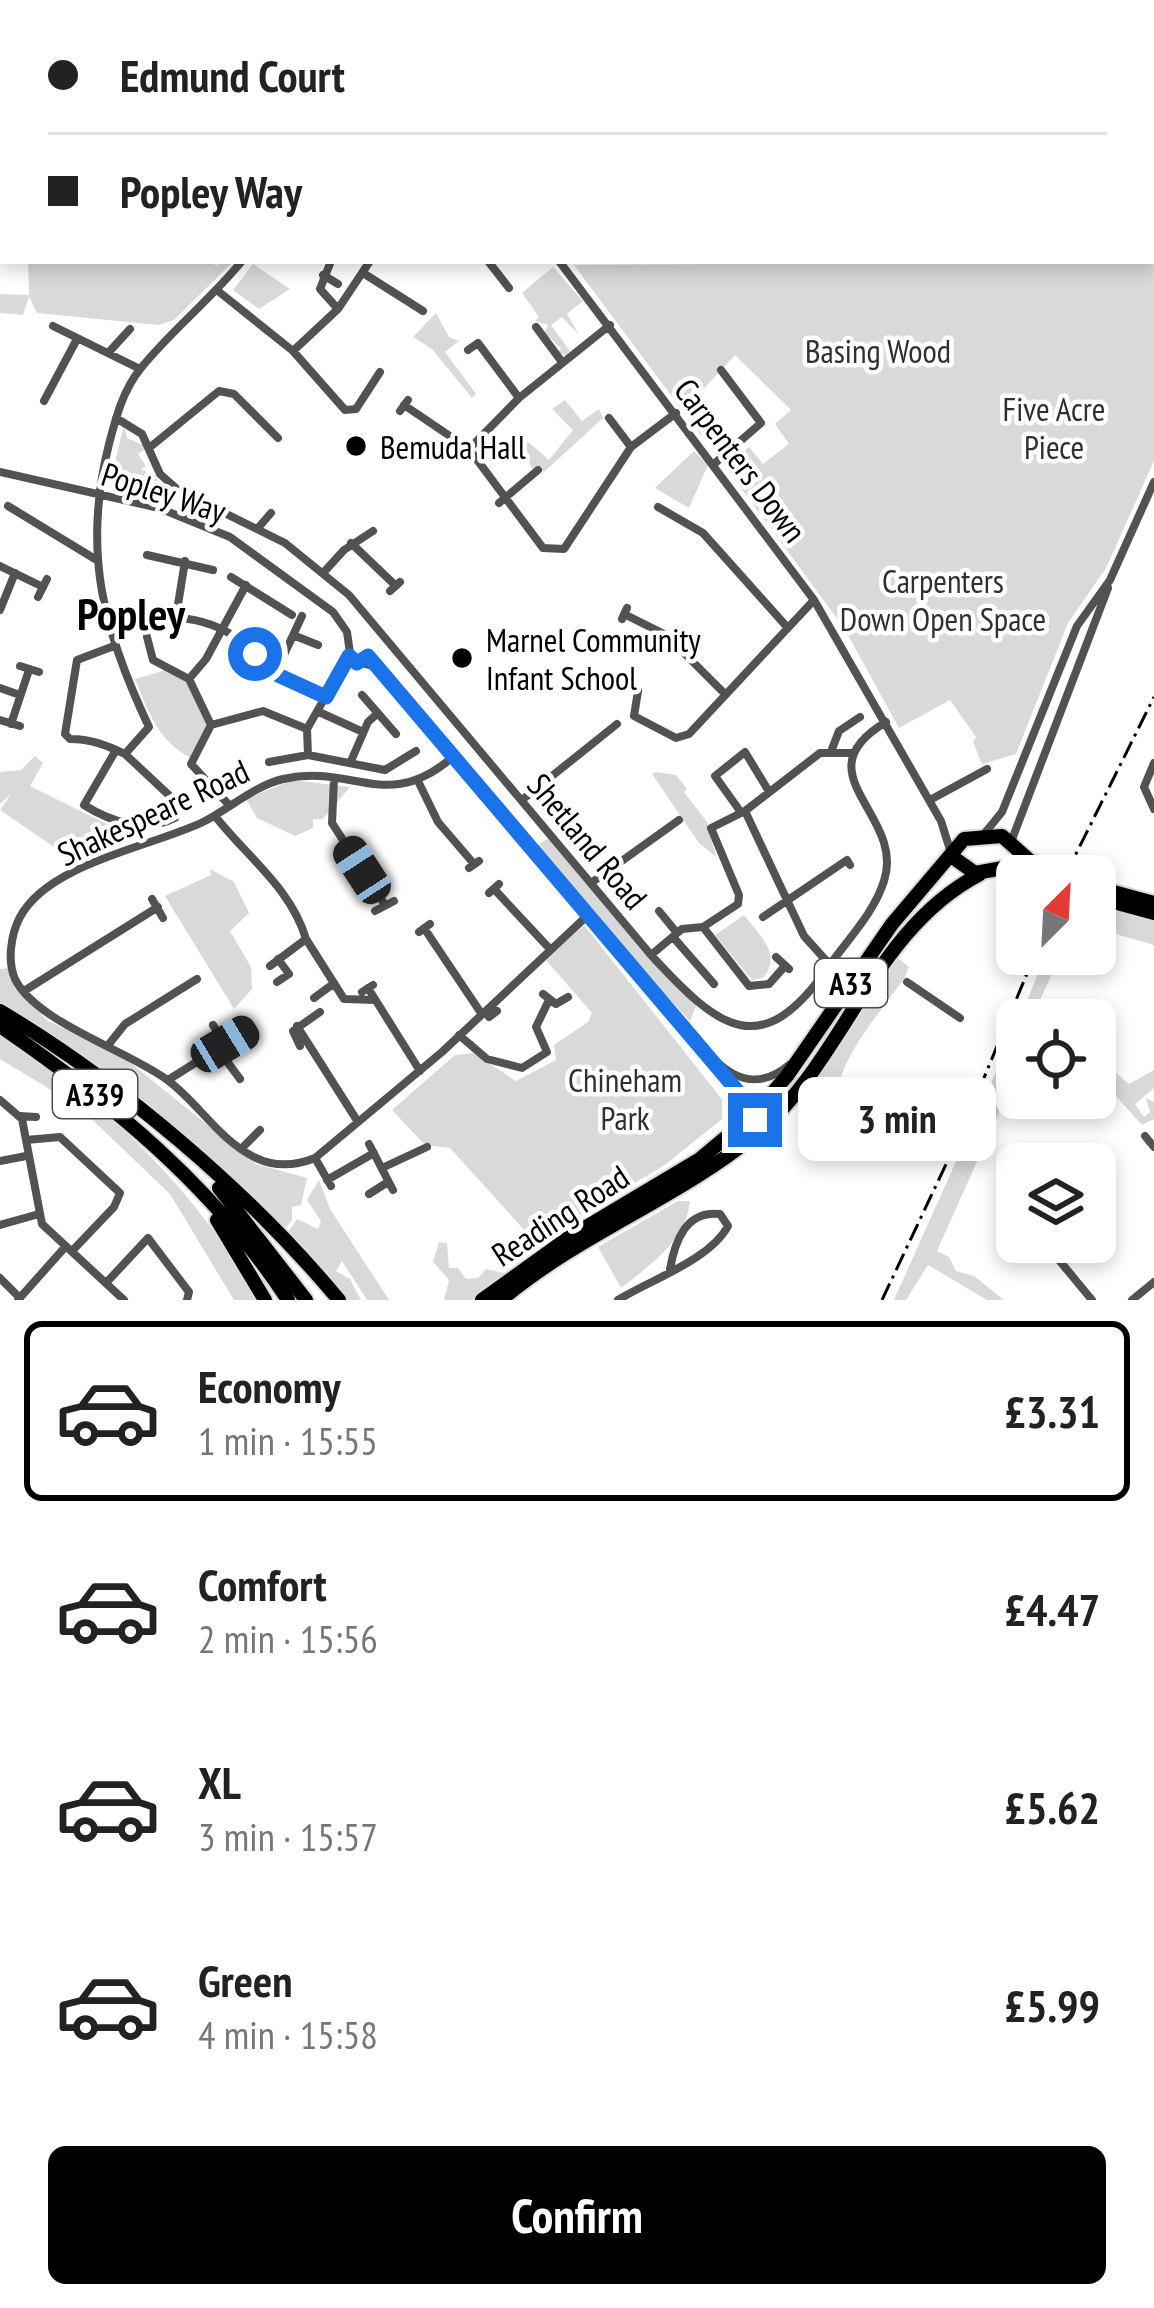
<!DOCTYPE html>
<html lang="en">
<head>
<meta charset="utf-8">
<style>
  :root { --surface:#fff; --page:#f2f2f2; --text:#222; --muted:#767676; --line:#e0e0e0; --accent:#000 }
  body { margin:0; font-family:"PT Sans Narrow",sans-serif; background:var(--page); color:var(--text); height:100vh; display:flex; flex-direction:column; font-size:45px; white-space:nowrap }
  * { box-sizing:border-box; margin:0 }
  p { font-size:39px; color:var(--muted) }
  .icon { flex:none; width:66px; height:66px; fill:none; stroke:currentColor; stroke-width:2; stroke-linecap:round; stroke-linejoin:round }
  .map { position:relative; height:1300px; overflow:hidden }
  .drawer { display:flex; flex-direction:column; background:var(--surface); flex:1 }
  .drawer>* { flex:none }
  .banner { position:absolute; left:0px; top:0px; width:1155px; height:264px; box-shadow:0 6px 18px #0003; display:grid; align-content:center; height:264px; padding:0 48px; background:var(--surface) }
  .needle { width:78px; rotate:24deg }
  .controls { position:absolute; left:996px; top:855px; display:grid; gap:24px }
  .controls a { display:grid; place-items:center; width:120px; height:120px; border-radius:18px; background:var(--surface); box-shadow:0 6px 18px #0003; font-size:60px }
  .end { position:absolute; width:54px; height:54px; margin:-27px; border:15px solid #1a73e8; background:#fff; box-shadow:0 0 0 6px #fff }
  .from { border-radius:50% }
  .bubble { position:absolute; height:84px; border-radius:18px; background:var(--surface); box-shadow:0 6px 18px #0003; font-size:39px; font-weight:600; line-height:84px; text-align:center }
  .car { position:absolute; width:36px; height:72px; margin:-36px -18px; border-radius:15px; box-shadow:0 0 9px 3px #0007; background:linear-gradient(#222 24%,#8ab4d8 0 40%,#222 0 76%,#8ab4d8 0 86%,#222 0) }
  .banner b { display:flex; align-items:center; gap:42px; height:114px; font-size:45px }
  .banner b+b { border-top:3px solid var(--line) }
  .banner i { width:30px; height:30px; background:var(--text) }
  ul { padding:21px 0 0; list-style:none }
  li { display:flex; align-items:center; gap:36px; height:180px; margin:0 24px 18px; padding:0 24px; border:6px solid transparent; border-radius:18px }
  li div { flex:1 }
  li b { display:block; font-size:45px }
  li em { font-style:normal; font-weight:600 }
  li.on { border-color:var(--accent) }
  li>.icon { width:108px; height:108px; stroke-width:1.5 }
  .action { display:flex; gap:24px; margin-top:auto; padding:24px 48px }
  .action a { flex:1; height:138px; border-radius:18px; background:var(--accent); color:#fff; font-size:48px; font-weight:600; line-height:138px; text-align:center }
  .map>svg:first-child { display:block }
  .green { fill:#d9d9d9 }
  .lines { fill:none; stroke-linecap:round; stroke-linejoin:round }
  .highway-casing { stroke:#dbdbdb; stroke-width:18 }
  .minor { stroke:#525252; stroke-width:8 }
  .highway { stroke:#000; stroke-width:14 }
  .rail { stroke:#000; stroke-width:3; stroke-dasharray:18 6 3 6; stroke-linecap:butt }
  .route { stroke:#1a73e8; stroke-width:15 }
  .poi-dot { fill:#000; stroke:#fff; stroke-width:4.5 }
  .labels { text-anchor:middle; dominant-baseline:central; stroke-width:9; stroke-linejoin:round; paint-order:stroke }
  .shield { fill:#fff; stroke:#4c4c4c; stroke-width:3 }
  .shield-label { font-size:30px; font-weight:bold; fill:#000 }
  .park-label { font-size:33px; fill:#303030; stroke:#fff }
  .poi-label { font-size:33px; fill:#000; stroke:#fff; text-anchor:start }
  .street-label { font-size:33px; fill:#000; stroke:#fff }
  .district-label { font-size:45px; font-weight:bold; fill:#000; stroke:#fff }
</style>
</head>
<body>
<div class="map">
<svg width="1154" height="1300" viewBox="0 0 1154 1300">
  <rect width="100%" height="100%" fill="#fff"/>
  <path class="green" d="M564 0H1154V461L1106 568 1068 623 1016 754 982 764 973 742 976 737 950 700 899 728 844 628 724 465 731 455 744 461 741 454 749 447 763 464 789 444 775 424 791 410 735 355 699 394 705 400 698 416 702 437 574 265 1152 261V3Z
    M28 261H207L220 267 213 261H234L174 320 159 325 37 313 29 296 23 315 0 313V294L29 295Z
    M253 264 290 289 259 309 233 290Z
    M553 267 583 301 567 314 579 335 562 317 551 325 570 351 567 355 558 353 561 348 544 333 548 325 535 321 539 317 522 293Z
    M436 313 449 337 459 341 445 352 476 394 472 398 432 349 413 337Z
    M565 400 582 421 599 409 603 418 544 472 538 465 532 469 524 450 512 459 510 455 527 441 549 460 573 430 552 409Z
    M124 425 127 438 148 447 138 454 146 466 141 469 156 477 163 493 113 470Z
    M694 451 708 465 689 508 655 488Z
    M173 668 189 679 211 725 191 758C158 741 149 713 135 679Z
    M35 756 43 763 30 786 129 835 70 858 0 810 12 793 0 804V772L21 770Z
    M656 772 676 775 687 789 684 792 707 822 716 857 699 843 652 774Z
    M292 780 350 787 323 819H313V828L295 836 257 818 246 799Z
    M552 836 697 1004 690 1021 617 943 538 845Z
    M210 869 234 882 249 913 230 931 251 967 252 989 234 1009 165 896 211 875Z
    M1095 903 1154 921V945L1095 928Z
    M744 915C759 935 783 954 763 978L752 980 715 935Z
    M584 925 725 1103 722 1119 666 1164 536 1243 450 1148 425 1145 392 1110 455 1055 473 1053 516 1081 556 1060 554 1045 588 1022 592 1013 546 960Z
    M1046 954H1061L1031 1020H1019Z
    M899 959 909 967 905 977C886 1006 826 1071 841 1104L822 1093 808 1092 882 975Z
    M12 968 14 986 48 1021 117 1052 256 1164 307 1178 301 1205 292 1207V1220L286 1228 148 1106 0 1003V969Z
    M1017 1025V1049L1001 1108 937 1251 949 1257 956 1271 974 1276 1004 1300H987L928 1265 906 1300H894Z
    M0 1035C104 1102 198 1190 257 1300H234L170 1194 79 1107 0 1059Z
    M1095 1055 1129 1084 1154 1070V1088L1135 1104 1144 1117 1150 1112 1146 1098 1154 1102V1119L1142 1125 1095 1073Z
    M319 1180 330 1209 389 1300H367L342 1261 336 1271 350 1279 361 1300H347L289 1231 297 1219 318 1229 321 1221 307 1200Z
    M678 1201H690C686 1241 650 1265 621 1288L598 1247Z
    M439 1242 447 1243 449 1268H458L466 1279 478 1278 486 1269 508 1274 473 1300H444L449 1280 433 1262Z"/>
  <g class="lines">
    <defs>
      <path id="highway" d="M951 856 975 873 1003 868 1035 876
        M1095 887 1154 903
        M1095 897 1154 913
        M0 1011C121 1083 249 1192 339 1300
        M0 1026C111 1102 214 1187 288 1300
        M219 1188 306 1300
        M217 1220 265 1300
        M482 1300 571 1236 700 1159 754 1114 787 1076 892 924 964 839 1002 836 1029 860 1064 876
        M501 1300C579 1234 677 1199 755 1135 846 1060 871 931 980 874"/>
    </defs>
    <use href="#highway" class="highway-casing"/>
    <path class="minor" d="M59 0 60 3
      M141 0 143 3
      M264 0 265 3
      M521 0 525 3
      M113 3 114 0
      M188 3 190 0
      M439 3 441 0
      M0 41H3
      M331 261 320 289 338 309
      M488 261 509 288
      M559 261 814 600 941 821 951 853
      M363 273 423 311
      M323 275 338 284
      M218 291 293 351 345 410 356 409 380 372
      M610 325 519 398 469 449 543 548 564 549 631 447 676 413
      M53 326 140 369
      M536 327 562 362
      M468 350 478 343 519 398
      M293 351 338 309 370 261
      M109 352 130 329
      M44 401 77 339
      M404 405 469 449
      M400 411 408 400
      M116 418 142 434 160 474 178 490 285 543 349 595 651 955C719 1029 761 1064 829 966 848 939 874 913 884 881 906 814 799 774 886 722
      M609 418 631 447
      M149 448 219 391 234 394 278 438
      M714 464 761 423 721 370
      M0 472 159 508 230 537 333 612 347 632 351 660 376 667
      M499 503 538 470
      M8 506 95 559
      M658 507 703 533 787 627
      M258 528 271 513
      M351 543 396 586
      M147 555 213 570
      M0 566 43 587
      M324 572 344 550 373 531
      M231 577 292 615
      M390 591 400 582
      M38 597 47 579
      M0 610 15 573
      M624 614 666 635 724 693
      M302 616 275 674 325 697
      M176 617 185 561
      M622 619 627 608
      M111 628C156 614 201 611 241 641 254 651 261 666 275 674
      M293 635 318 645
      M147 637 153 660 189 679
      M114 646 77 660 65 734 70 739C91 739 106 745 125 754L172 798 175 818C145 833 111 822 84 805L116 750
      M368 656 746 1101 755 1133
      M20 666 39 672
      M0 688 20 695
      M638 691 634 716 676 738 689 734 814 600
      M362 695 396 734
      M319 712 363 732
      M0 720 20 726
      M11 724 29 670
      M211 725 189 679 206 659 246 585
      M832 749 839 731 860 717
      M125 754 149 727C103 630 82 551 109 444 116 417 123 390 141 368 172 330 211 299 242 261
      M308 755 307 729 348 657
      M455 755C388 815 353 763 283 779 254 786 229 809 203 822 151 847 49 863 20 917 11 934 7 961 15 979 36 1022 126 1050 166 1079 198 1102 217 1138 254 1157 274 1167 295 1166 315 1158L442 1052 588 915
      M351 761 368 722 378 713
      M269 762 308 755 385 770 416 751
      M1154 763 1144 787 1154 809
      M334 779 332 823 385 905
      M418 781 438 822 474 864
      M522 800 617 724
      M930 800 987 769
      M230 806 191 764 211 725 263 711 307 729
      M740 811 715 776 745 752 768 790
      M745 811 804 936 830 965
      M215 816C247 857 291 888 306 939
      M984 834 1002 812 1077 626 1110 580 1154 482
      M1011 842 1108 588
      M469 868 479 861
      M591 883 679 820
      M494 889 549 948
      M489 893 499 884
      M152 899 163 918
      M375 911 394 901
      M659 911 677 933
      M763 917 847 860 850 865
      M703 927 749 986 769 984 785 966
      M424 928 481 1013
      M419 932 430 924
      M673 937 714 984
      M651 955 682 929 703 927 738 904 739 895 711 828 745 811 820 753H851
      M776 957 789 969
      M270 966 306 939 344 999 375 1000
      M277 982 289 974 278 959
      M907 982 960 1018
      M368 988 420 1071
      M24 991 158 907
      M362 992 373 985
      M543 994 556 1004 568 997
      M314 998 333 984
      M489 1017 497 1011
      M213 1025 225 1044
      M297 1026 358 1122
      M459 1035 487 1059 522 1068 547 1052 536 1027 548 1002
      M109 1044 125 1024 197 979
      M300 1046 293 1031 320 1012
      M217 1048 240 1079
      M714 1059C738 1083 762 1087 789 1065
      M168 1080 246 1031
      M729 1086 738 1108 730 1127
      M0 1100 22 1119 42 1224 124 1300
      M20 1116 36 1117
      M1145 1136 1154 1147
      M26 1140 60 1137 120 1193 114 1207 73 1250
      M369 1144 393 1190
      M241 1149 260 1130
      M315 1158 331 1186
      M0 1161 26 1156
      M382 1168 427 1147
      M327 1180 374 1153
      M369 1194 388 1182
      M0 1225 39 1214
      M1044 1242 1092 1300
      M0 1278 20 1298
      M106 1283 148 1238 189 1292 187 1300
      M18 1300 66 1246
      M618 1300C650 1280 710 1260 728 1226L720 1214C686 1210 675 1241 670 1269
      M1132 1300 1154 1282"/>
    <use href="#highway" class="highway"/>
    <path class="rail" d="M1065 876 1154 697
      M882 1300 965 1124 1035 954"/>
  </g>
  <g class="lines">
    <path class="route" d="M255 654 269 671 326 697 349 656 357 663 368 656 746 1101 755 1120"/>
  </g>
  <g class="poi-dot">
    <circle cx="356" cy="446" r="12"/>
    <circle cx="462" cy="658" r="12"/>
  </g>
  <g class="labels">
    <g class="shield">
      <rect x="815" y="959" width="72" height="48" rx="9"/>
      <rect x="53" y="1070" width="84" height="48" rx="9"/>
    </g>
    <g class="shield-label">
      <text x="851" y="983">A33</text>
      <text x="95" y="1094">A339</text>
    </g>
    <g class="park-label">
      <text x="878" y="350">Basing Wood</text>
      <text x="1054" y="408">Five Acre<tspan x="1054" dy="38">Piece</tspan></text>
      <text x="943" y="580">Carpenters<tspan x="943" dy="38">Down Open Space</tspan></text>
      <text x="625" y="1079">Chineham<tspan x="625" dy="38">Park</tspan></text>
    </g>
    <g class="poi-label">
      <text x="380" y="446">Bemuda Hall</text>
      <text x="486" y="639">Marnel Community<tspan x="486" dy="38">Infant School</tspan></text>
    </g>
    <g class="street-label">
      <text transform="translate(741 460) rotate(53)">Carpenters Down</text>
      <text transform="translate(164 492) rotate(18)">Popley Way</text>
      <text transform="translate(153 812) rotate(-25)">Shakespeare Road</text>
      <text transform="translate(588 841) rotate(50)">Shetland Road</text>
      <text transform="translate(560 1215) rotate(-33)">Reading Road</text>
    </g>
    <g class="district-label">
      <text x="131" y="613">Popley</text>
    </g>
  </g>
</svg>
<div class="controls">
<a><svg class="needle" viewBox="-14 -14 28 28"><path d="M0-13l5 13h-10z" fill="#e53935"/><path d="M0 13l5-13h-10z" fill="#767676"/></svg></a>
<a><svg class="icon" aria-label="locate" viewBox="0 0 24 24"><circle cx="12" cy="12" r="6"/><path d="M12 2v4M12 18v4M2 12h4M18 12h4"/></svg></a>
<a><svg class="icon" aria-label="layers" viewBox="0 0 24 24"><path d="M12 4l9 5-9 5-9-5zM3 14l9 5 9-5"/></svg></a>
</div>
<i class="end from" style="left:255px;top:654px"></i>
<i class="end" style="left:755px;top:1120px"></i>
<div class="bubble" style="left:798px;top:1077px;width:198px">3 min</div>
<i class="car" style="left:362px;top:870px;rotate:327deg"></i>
<i class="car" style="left:225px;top:1044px;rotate:59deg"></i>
<div class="banner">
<b><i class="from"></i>Edmund Court</b>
<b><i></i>Popley Way</b>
</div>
</div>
<section class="drawer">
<ul>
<li class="on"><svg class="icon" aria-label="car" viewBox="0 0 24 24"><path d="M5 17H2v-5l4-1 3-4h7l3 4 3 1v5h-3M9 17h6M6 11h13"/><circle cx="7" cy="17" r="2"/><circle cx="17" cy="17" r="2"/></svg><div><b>Economy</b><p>1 min · 15:55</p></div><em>£3.31</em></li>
<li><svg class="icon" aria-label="car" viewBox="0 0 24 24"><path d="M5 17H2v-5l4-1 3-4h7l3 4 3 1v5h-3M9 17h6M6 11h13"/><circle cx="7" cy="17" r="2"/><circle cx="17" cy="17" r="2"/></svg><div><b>Comfort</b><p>2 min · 15:56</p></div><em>£4.47</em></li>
<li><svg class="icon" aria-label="car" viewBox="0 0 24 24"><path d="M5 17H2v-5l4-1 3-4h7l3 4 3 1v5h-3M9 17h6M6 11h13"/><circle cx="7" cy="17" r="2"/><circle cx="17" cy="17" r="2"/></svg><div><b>XL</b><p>3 min · 15:57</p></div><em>£5.62</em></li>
<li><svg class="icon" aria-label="car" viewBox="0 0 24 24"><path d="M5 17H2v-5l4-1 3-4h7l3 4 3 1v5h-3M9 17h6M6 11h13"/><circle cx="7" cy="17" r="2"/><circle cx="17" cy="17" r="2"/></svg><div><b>Green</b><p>4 min · 15:58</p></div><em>£5.99</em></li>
</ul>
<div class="action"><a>Confirm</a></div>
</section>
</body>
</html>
